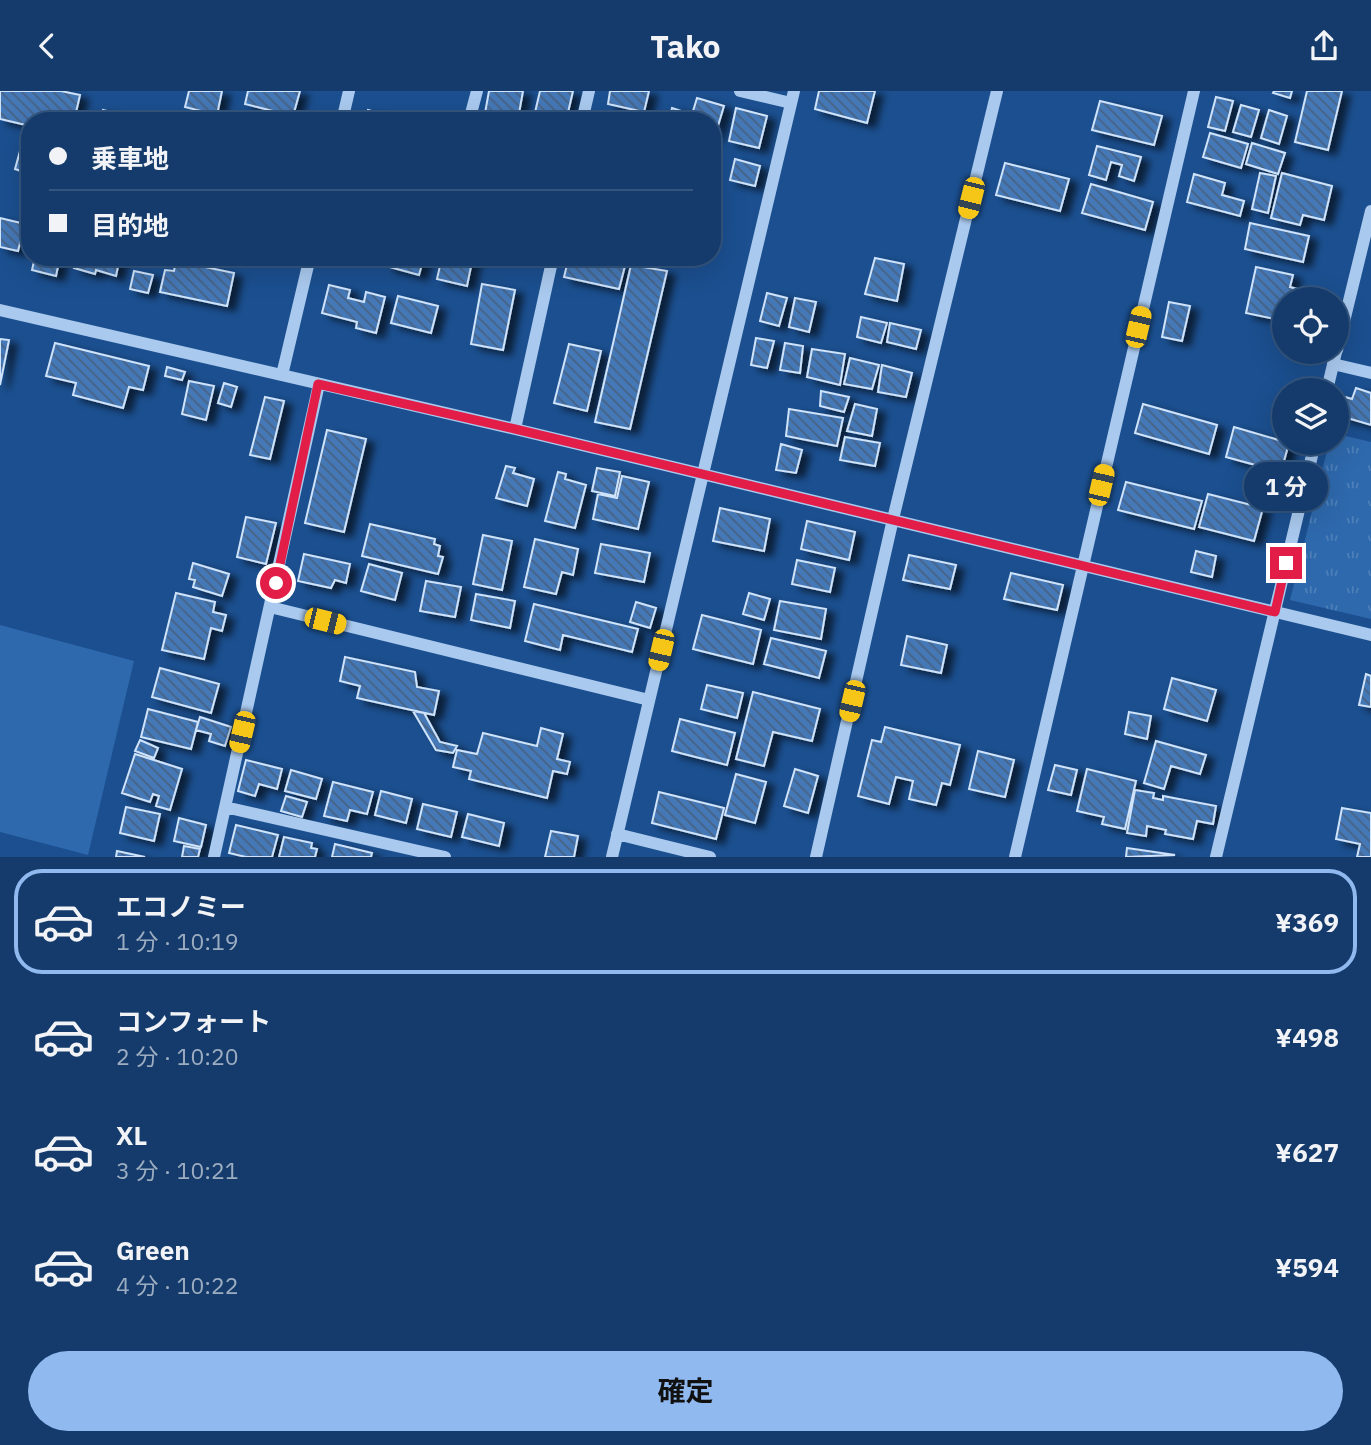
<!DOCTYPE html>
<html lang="ja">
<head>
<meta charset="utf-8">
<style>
  :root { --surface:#143b6b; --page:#1d4271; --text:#f1f3f6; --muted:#9dadc1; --line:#33557e; --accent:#90b9f0 }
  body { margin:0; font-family:"IBM Plex Sans","Noto Sans JP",sans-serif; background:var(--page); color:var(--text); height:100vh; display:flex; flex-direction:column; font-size:26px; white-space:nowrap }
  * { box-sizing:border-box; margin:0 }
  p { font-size:23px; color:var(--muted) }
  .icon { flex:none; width:38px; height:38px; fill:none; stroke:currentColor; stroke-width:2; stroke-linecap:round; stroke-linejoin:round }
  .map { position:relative; height:766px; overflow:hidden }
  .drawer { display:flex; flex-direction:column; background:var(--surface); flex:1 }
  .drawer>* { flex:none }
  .hud { position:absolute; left:21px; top:21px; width:700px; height:154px; border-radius:28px; box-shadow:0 7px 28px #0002,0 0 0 2px var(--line); display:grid; align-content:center; height:154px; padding:0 28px; background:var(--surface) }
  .fabs { position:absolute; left:1272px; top:196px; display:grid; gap:14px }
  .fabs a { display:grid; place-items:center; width:77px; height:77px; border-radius:50%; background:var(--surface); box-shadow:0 7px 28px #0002,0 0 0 2px var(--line); font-size:35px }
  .end { position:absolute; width:32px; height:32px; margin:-16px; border:9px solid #e11d48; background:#fff; box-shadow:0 0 0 4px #fff }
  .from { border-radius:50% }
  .bubble { position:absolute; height:49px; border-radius:24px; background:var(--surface); box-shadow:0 7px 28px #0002,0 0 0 2px var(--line); font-size:23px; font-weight:700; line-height:49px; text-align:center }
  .car { position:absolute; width:21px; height:42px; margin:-21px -10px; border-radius:9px; box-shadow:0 0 5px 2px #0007; background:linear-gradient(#f5c518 24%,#345 0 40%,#f5c518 0 76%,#345 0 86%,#f5c518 0) }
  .hud b { display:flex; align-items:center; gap:24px; height:66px; font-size:26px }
  .hud b+b { border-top:2px solid var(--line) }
  .hud i { width:18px; height:18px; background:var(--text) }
  ul { padding:12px 0 0; list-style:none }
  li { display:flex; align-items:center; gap:21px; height:105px; margin:0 14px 10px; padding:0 14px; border:4px solid transparent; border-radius:28px }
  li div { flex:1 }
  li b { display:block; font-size:26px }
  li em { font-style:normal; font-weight:700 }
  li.on { border-color:var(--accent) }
  li>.icon { width:63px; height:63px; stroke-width:1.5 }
  .cta { display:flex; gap:14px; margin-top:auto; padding:14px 28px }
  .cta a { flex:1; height:80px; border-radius:42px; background:var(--accent); color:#111; font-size:28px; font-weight:700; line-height:80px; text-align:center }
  header { display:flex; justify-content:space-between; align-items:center; height:91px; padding:0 28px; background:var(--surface); font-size:32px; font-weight:700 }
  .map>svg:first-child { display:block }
  .grass { fill:url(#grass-tufts) }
  .pitch { fill:#2e69ad }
  .building { fill:url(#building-back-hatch); stroke:#cfe3fa; stroke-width:2; filter:url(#shadow) }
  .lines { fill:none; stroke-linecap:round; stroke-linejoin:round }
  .minor { stroke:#a9c9ee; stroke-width:12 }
  .route { stroke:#e11d48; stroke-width:9 }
</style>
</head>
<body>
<header><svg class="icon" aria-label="back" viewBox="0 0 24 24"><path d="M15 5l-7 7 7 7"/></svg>Tako<svg class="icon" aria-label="share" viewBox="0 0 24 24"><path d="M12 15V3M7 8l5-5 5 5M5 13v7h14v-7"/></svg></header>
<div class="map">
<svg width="1371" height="766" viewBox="0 0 1371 766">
  <defs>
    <pattern id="grass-tufts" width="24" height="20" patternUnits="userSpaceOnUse" patternTransform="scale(1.75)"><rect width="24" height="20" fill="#2e69ad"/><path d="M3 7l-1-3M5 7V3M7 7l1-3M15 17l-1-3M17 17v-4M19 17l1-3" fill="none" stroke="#4d80b9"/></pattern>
    <pattern id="building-back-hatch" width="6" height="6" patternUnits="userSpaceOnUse" patternTransform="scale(1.75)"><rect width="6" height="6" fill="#4478b7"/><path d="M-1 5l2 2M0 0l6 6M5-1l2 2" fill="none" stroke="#486282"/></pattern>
    <filter id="shadow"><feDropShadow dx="8" dy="4.5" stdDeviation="3.5" flood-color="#0009"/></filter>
  </defs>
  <rect width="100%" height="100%" fill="#1b4f8f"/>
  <path class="grass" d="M1337 343 1371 351V528L1290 509 1329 352H1337Z"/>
  <path class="pitch" d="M0 534 134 570 88 764 0 741Z"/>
  <path class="building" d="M0 0H61L80 4 74 30H30V35L0 28Z
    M189 0H222L217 24 185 16Z
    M248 0H300L293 25 245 13Z
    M489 0H523L518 28 485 22Z
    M540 0H573L566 30H533Z
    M610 0H649L644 21 608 13Z
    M819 0H875L867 32 815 18Z
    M1274 0H1292L1290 7 1273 2Z
    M1307 0H1342L1328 59 1295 51Z
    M1216 6 1233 10 1225 40 1208 36Z
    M697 7 724 15 714 48 712 30H690Z
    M1100 10 1162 25 1154 54 1092 39Z
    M1241 14 1259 19 1251 46 1233 41Z
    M672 17 687 22 685 30H669Z
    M736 17 767 25 759 57 729 50Z
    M103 19 145 30H100Z
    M368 19 404 29 403 30H365Z
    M1269 19 1287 25 1279 53 1261 47Z
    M1210 42 1248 53 1241 77 1203 66Z
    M1252 52 1285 62 1278 83 1246 73Z
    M1097 55 1141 66 1134 90 1119 85 1122 74 1111 71 1106 89 1089 84Z
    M20 60 30 63V83L15 78Z
    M735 68 760 75 755 95 730 89Z
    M1005 72 1069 88 1060 120 996 104Z
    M1260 82 1276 85 1268 122 1252 118Z
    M1282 82 1332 95 1324 129 1303 124 1300 134 1271 127Z
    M1194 83 1225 92 1222 104 1244 110 1240 125 1187 111Z
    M1091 93 1153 111 1145 139 1082 122Z
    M0 127 25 133 18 160 0 156Z
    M1250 132 1309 145 1303 171 1245 158Z
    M35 166H60L56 185 32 179Z
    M77 166H120L116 185 96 179 95 183 74 177Z
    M388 166H424L419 184 386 175Z
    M442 166H473L467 195 437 188Z
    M569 166H587L625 175 619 198 564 186Z
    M875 167 904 173 897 210 865 203Z
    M176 170 234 182 227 215 160 201 165 179 174 180Z
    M631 174 667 180 630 338 595 331Z
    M1256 176 1293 184 1290 196 1301 199 1299 208H1284V230L1246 222Z
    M134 180 153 184 148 202 130 198Z
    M482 193 515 199 503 259 471 253Z
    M329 194 350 199 348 207 364 211 366 201 385 206 376 242 356 237 357 231 322 222Z
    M767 202 787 207 779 235 760 230Z
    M398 205 438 215 431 242 391 232Z
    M795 207 816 211 809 241 789 236Z
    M1169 211 1190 215 1182 250 1162 246Z
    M861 226 887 232 881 252 857 246Z
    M890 232 921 239 916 258 887 251Z
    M756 247 774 250 767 277 751 274Z
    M0 248 9 249 0 294Z
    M55 252 149 275 143 299 129 296 123 317 73 304 76 292 46 285Z
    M785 252 803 255 800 282 780 279Z
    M569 253 601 260 587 320 554 312Z
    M812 258 845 263 840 294 807 286Z
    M850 267 879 274 872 298 844 293Z
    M882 274 912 282 906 306 878 301Z
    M167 276 185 281 182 289 165 285Z
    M189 290 214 295 206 329 182 323Z
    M224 292 237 296 231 316 218 312Z
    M1356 297 1371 302V334L1337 324 1342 305 1352 308Z
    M821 300 849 306 844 321 820 315Z
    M265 306 284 310 270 368 250 364Z
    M855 313 877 318 872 345 847 340Z
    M1143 313 1217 334 1209 363 1135 342Z
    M789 318 843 327 837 355 786 345Z
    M1234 336 1289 352 1281 381 1226 366Z
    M327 339 366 348 344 441 305 432Z
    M845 346 880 352 875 375 840 369Z
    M781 353 802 359 796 382 776 379Z
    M506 375 515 377 513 382 534 388 527 415 496 407Z
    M597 377 620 381 615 405 592 400Z
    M558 381 566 383 565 388 586 394 575 437 545 430Z
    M622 385 649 391 638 438 593 428 598 403 617 407Z
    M1126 391 1202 410 1194 438 1118 419Z
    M1208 403 1263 417 1254 450 1199 436Z
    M720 417 770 428 764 460 713 450Z
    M246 426 276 432 266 473 237 466Z
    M807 430 855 441 849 469 801 458Z
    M370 433 435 448 434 453 440 455 438 465 443 466 438 483 362 465Z
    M483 444 512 450 502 499 473 493Z
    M535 448 578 458 573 484 562 481 556 503 524 496Z
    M601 453 650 462 644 491 595 482Z
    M1196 460 1216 465 1212 486 1191 481Z
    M304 463 350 473 346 492 335 489 331 497 298 490Z
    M909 464 956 474 950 498 903 489Z
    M797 469 835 477 830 501 792 493Z
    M193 472 229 483 222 505 193 496 195 489 189 488Z
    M369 473 402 482 395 509 361 500Z
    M1011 482 1063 494 1057 519 1004 508Z
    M426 490 461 496 455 526 420 520Z
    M176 502 215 511 213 521 226 524 222 540 211 537 204 568 162 559Z
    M749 502 770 508 764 529 743 523Z
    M476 503 515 510 510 537 471 529Z
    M780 510 826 518 821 548 774 539Z
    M636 511 656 517 650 537 630 531Z
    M534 513 638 538 632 561 563 544 560 559 525 550Z
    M702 524 761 539 753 573 693 558Z
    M907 545 947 554 941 582 901 574Z
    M771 547 826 560 819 587 764 573Z
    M345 566 415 581 417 596 439 600 434 624 357 607 360 595 340 590Z
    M160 577 219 593 211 622 152 606Z
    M1366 583 1371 585V616L1359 614Z
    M1172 587 1216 599 1207 630 1164 618Z
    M707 594 743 602 737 627 701 618Z
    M753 601 820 618 812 650 773 641 764 675 736 668Z
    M148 618 198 631 191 658 141 646Z
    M413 620 424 622 440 651 457 655 453 662 436 659Z
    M1129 621 1151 625 1147 648 1125 643Z
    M200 626 231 636 225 655 209 650 211 643 196 639Z
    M680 628 735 642 727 674 672 660Z
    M885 636 960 654 950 694 942 692 936 714 909 708 913 690 896 686 889 713 858 705 872 649 881 651Z
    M541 637 563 643 557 668 570 671 567 683 553 680 547 707 469 688 471 680 453 676 457 659 477 663 483 642 537 655Z
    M140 649 158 657 154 667 135 660Z
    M1156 650 1206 664 1200 683 1171 675 1164 698 1144 692Z
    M978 660 1014 669 1005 706 969 698Z
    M135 663 182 678 170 719 156 715 159 705 153 703 150 711 122 702Z
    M246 669 282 678 277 698 259 693 255 705 238 700Z
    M1055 674 1077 679 1071 704 1048 699Z
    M795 678 818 685 808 722 784 715Z
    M1087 678 1136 690 1125 738 1102 733 1104 726 1077 720Z
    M291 679 322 688 316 708 285 700Z
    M736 683 766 691 755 732 725 724Z
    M333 691 373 701 367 723 350 719 347 730 324 725Z
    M1135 699 1154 702 1153 707 1163 709V705L1216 715 1213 733 1197 730 1193 748 1165 743 1166 739 1147 735 1146 745 1127 742Z
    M381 700 412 708 406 732 375 724Z
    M659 701 724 717 716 748 652 732Z
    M286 705 307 711 302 726 281 720Z
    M423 713 457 721 451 746 417 738Z
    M126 716 160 723 154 750 120 742Z
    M1342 717 1371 722V766H1357L1360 753 1336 748Z
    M468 723 504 732 499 755 462 746Z
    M179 727 206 734 201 756 174 750Z
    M236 734 278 744 272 766H246L229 762Z
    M551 740 578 745 574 766H545Z
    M284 746 312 752 311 757 317 758 315 766H279Z
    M335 753 372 762 371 766H332Z
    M184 755 200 758 198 766H182Z
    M1127 757 1175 764 1126 766Z
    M117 760 145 766H116Z"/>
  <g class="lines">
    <path class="minor" d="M740 0 791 12
      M342 30 349 0
      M469 30 477 0
      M582 30 589 0
      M0 219 515 338 1371 544
      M1337 259 1371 120
      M1333 273 1371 282
      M282 284 310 166
      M1327 299 1336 261
      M515 338 553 166
      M270 516 649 609
      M225 716 445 766
      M617 743 710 766
      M214 766 319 293
      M612 766 794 0
      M816 766 893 428 997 0
      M1015 766 1194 0
      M1216 766 1315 352"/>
  </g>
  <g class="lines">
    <path class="route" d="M276 492 318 293 515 338 1275 521 1286 472"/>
  </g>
</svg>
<div class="fabs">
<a><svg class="icon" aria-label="locate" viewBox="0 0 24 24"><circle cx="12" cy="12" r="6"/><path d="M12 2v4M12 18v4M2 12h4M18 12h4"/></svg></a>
<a><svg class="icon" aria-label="layers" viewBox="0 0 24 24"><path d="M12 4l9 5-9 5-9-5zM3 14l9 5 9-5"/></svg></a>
</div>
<i class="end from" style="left:276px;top:492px"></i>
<i class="end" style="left:1286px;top:472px"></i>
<div class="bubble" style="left:1244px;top:371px;width:84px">1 分</div>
<i class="car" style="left:971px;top:107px;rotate:194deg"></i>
<i class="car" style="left:1138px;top:236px;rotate:13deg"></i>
<i class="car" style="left:1101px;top:394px;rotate:13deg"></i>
<i class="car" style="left:325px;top:530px;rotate:104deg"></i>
<i class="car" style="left:661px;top:559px;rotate:193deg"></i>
<i class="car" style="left:852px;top:610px;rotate:193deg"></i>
<i class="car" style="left:242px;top:641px;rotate:193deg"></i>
<div class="hud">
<b><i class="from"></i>乗車地</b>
<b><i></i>目的地</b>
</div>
</div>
<section class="drawer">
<ul>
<li class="on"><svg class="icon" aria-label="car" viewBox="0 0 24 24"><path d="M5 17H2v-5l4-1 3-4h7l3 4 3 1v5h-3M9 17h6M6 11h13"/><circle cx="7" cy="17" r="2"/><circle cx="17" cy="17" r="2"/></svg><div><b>エコノミー</b><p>1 分 · 10:19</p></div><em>¥369</em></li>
<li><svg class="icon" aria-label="car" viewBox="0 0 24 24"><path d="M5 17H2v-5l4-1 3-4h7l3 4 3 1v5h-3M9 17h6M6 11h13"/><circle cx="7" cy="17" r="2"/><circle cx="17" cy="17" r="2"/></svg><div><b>コンフォート</b><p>2 分 · 10:20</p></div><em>¥498</em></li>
<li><svg class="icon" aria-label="car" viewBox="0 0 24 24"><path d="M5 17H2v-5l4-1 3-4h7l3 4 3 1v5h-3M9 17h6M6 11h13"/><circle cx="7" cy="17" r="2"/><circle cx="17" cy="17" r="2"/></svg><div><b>XL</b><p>3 分 · 10:21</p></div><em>¥627</em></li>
<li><svg class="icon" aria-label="car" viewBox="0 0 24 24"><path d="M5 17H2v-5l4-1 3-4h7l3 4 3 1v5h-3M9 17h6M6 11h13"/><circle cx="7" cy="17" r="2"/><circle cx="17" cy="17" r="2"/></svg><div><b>Green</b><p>4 分 · 10:22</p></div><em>¥594</em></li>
</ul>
<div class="cta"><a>確定</a></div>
</section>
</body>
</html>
